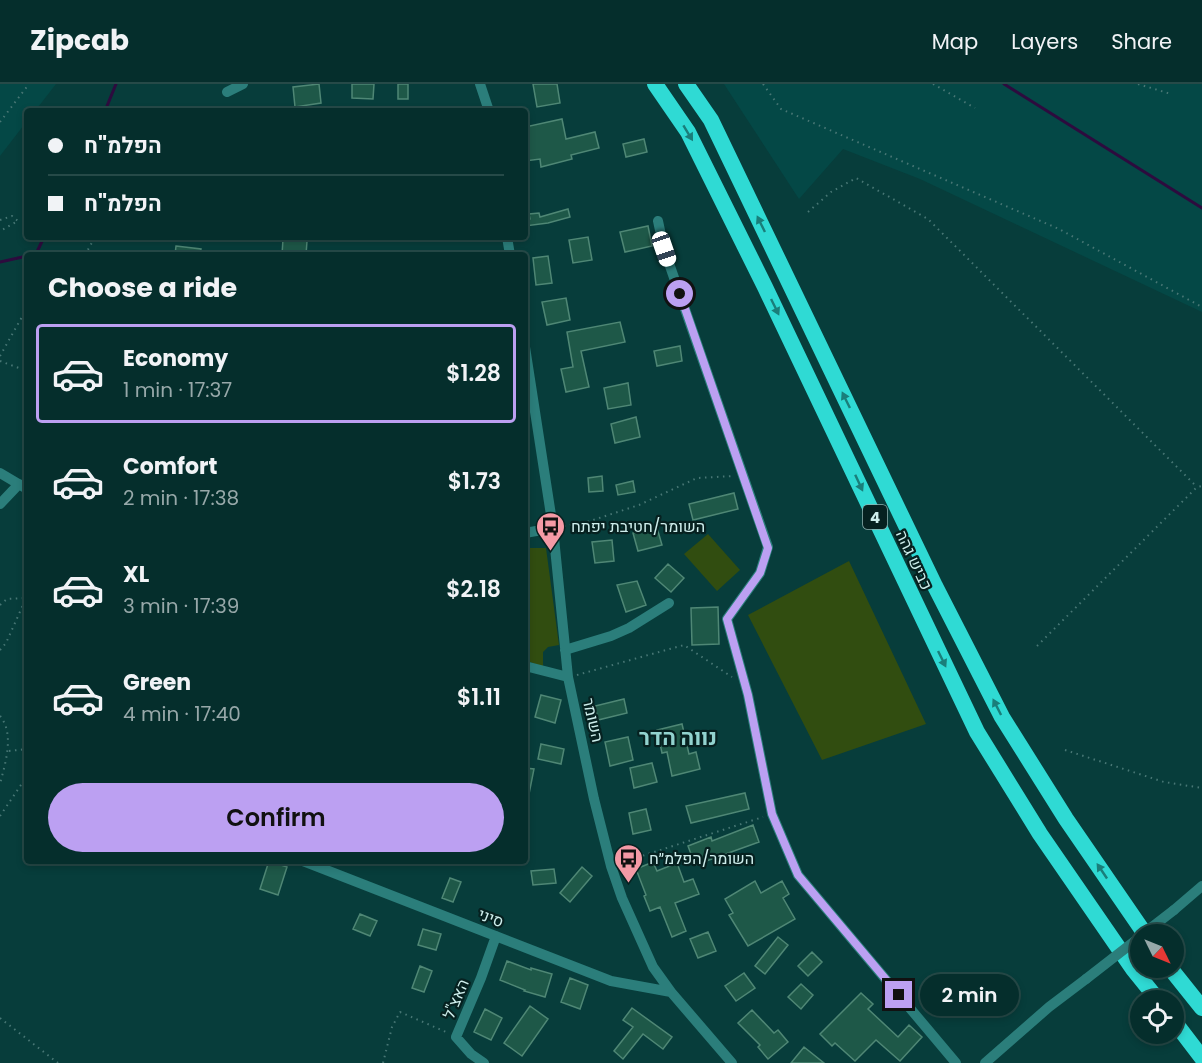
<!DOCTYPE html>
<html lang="en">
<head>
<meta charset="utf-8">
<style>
  :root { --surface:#052e2c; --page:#0e3634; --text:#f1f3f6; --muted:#97a8a9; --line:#264a48; --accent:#bca0f2 }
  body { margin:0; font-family:Poppins,Heebo,sans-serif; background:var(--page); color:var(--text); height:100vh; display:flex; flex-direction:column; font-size:22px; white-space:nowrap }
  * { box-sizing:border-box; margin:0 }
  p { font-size:20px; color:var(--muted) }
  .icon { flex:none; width:33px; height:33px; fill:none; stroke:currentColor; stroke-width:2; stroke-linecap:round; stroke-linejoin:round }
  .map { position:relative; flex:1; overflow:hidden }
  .drawer { position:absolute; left:24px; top:168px; width:504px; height:612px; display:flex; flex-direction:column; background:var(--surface); border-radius:6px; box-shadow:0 3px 9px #0003,0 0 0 2px var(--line) }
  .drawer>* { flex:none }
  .hud { position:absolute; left:24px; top:24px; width:504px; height:132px; border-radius:6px; box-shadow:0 3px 9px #0003,0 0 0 2px var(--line); display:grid; align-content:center; height:132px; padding:0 24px; background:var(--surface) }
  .needle { width:39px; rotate:133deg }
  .tools { position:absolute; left:1130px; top:840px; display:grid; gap:12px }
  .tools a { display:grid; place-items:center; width:54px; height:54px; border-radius:50%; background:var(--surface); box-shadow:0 3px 9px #0003,0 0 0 2px var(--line); font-size:30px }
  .end { position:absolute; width:27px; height:27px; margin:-14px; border:8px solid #bca0f2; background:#111; box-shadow:0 0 0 3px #111 }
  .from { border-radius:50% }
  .bubble { position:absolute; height:42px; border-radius:21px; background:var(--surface); box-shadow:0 3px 9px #0003,0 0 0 2px var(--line); font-size:20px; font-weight:600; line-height:42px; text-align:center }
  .car { position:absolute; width:18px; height:36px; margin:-18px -9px; border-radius:8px; box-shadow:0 0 4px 2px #0007; background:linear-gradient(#fff 24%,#345 0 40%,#fff 0 76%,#345 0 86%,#fff 0) }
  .hud b { display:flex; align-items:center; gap:21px; height:57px; font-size:22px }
  .hud b+b { border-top:2px solid var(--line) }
  .hud i { width:15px; height:15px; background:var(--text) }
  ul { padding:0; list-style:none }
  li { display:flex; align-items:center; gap:18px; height:99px; margin:0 12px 9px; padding:0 12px; border:3px solid transparent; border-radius:6px }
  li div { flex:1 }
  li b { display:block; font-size:22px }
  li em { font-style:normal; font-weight:600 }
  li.on { border-color:var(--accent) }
  li>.icon { width:54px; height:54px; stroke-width:1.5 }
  h2 { padding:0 24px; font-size:27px; line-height:72px }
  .action { display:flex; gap:12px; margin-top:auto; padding:12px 24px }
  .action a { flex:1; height:69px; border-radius:36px; background:var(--accent); color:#111; font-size:24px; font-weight:600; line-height:69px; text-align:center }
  header { display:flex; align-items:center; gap:36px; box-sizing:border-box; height:84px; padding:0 30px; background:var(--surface); border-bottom:2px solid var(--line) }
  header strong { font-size:28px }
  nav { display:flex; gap:33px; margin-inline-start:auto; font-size:21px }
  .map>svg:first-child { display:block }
  .built { fill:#044846 }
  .green { fill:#314d10 }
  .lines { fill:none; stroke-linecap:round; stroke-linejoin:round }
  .stream { stroke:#2d0b3e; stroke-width:3 }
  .building { fill:#1e5848; stroke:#4f8775; stroke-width:1.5 }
  .path { stroke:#487775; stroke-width:2; stroke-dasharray:1.5 4.5; stroke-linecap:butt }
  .minor { stroke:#2b7e7b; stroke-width:10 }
  .highway { stroke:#2fdad4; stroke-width:16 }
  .minor-bridge { stroke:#2b7e7b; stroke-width:10 }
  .oneway { fill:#1a7e7a }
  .route { stroke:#bca0f2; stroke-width:8 }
  .labels { text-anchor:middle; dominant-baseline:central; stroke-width:4.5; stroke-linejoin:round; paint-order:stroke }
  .shield { fill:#062120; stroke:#92b0af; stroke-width:1.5 }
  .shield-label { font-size:15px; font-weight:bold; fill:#ceeeec }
  .poi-label { font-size:16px; fill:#ceeeec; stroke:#062120; text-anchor:start }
  .street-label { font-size:16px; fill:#ceeeec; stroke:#062120 }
  .district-label { font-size:22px; font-weight:bold; fill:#92d3cf; stroke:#062120 }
</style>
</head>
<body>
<header>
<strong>Zipcab</strong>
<nav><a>Map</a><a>Layers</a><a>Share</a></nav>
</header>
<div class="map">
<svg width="1202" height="979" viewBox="0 0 1202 979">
  <rect width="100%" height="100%" fill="#073d3b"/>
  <path class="built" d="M0 0H56L35 27H27V37L0 72Z
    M724 0H1202V228L920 95 843 65 799 115Z"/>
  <path class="green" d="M708 450 740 486 717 507 684 470Z
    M528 464H546L559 561 548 563 543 568V583L525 576V466Z
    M849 477 926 640 822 676 748 531Z"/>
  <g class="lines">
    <path class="stream" d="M1004 0 1202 124
      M105 27 116 0
      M32 171 36 170 44 153
      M0 178 27 172"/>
  </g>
  <path class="building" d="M319 0 321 19 295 23 293 3Z
    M352 0H374L373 15 352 14Z
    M398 0H408V15H398Z
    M533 0H557L560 19 537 23Z
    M562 35 566 55 595 48 599 64 571 71 572 75 541 83 540 75 525 77V43Z
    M644 55 647 68 626 73 623 60Z
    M568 125 570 133 548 139 525 142V136L530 135 529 130 539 129 540 133Z
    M648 142 652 162 625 168 620 148Z
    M588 153 592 176 573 179 569 156Z
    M283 155 307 157 306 171H282Z
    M176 162 201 165 200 171H175Z
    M548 172 552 199 536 201 533 174Z
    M566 214 570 236 547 241 542 218Z
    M620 238 625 258 581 267 589 303 566 308 561 285 573 283 567 248Z
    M680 262 682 277 657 282 654 267Z
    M628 299 631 321 608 325 604 304Z
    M636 333 640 353 615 359 611 340Z
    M602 392 603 407 589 408 588 394Z
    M633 397 635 408 618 411 616 401Z
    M734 409 738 425 693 436 689 420Z
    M657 444 662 461 638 467 633 449Z
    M612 456 614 477 595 479 592 458Z
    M668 480 684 494 671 508 655 494Z
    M637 497 646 521 626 528 617 501Z
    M718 523 719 560 692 561 691 524Z
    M541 611 561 616 555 639 535 633Z
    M624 615 627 629 598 636 595 622Z
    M682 640 689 670 696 668 700 685 672 692 667 668 662 669 657 646Z
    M628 653 633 676 610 682 605 658Z
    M541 660 564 665 561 680 538 675Z
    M652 679 657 698 634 704 630 684Z
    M525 684 534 685 529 710 525 709Z
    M745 709 749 725 691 739 686 722Z
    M646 725 651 746 633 750 629 729Z
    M753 741 759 758 695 781 688 762 711 753 712 757Z
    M269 777 287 783 278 811 260 805Z
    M653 778 657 787 677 779 684 798 693 795 699 810 675 819 686 847 672 853 660 823 650 827 644 812 646 811 636 785Z
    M582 783 592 792 570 818 560 809Z
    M554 785 556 799 533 801 531 787Z
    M450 794 461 798 453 818 442 814Z
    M755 797 761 809 782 797 789 810 783 814 795 835 748 862 729 831 733 829 725 815Z
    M360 830 377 837 370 852 353 845Z
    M423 845 441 850 436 866 418 861Z
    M708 848 716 867 698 874 690 855Z
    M778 853 788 861 765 890 755 882Z
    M812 868 822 878 808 892 798 882Z
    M507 877 531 886V884L552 890 545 913 524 907 525 906 500 896Z
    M420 882 432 887 424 908 412 904Z
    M744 889 755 904 736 917 725 902Z
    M570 894 588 901 580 925 561 918Z
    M801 900 813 911 801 925 788 913Z
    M861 909 873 920 868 925 898 953 909 941 922 953 900 977 876 956 855 977 835 959 832 962 820 950Z
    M530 922 548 935 522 972 504 959Z
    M632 924 672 953 663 965 643 950 623 975 614 967 633 943 623 936Z
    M485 925 502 934 491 956 474 948Z
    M752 926 774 949 778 946 788 958 768 975 758 963 760 961 738 939Z
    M804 963 824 979H791Z"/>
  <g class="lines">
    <path class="path" d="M763 0 781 25 1059 145 1202 223
      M933 0 975 24
      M1138 0 1171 10
      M0 38 29 0
      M808 128 831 108 856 94 928 135 1197 403
      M0 136 12 132 18 137 0 147
      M85 171 95 153
      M0 272 27 224
      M0 277 27 287
      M564 442 587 438 639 421 697 394 733 392
      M0 521 7 515 25 514
      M1037 562 1197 403 1202 402
      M0 566 6 559 27 512
      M577 591 684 561 732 593
      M0 632C15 650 5 680 0 700
      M1065 666 1164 698 1202 704
      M9 667 27 665
      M0 732 27 692
      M620 779 763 733
      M0 934 58 979
      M383 979 392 943 400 928 446 948"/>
    <path class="minor" d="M480 0 489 27
      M227 8 243 0
      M658 137 664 165 768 463 760 489 727 535 748 611 772 730 798 791 956 979
      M507 153 510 171
      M525 263 553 444 568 593 594 715 611 782 622 814 653 883 671 908 732 979
      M0 389 27 405
      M0 420 19 400
      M525 449 553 444
      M565 566 611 552 629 544 669 519
      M525 582 568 593
      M303 777 611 897 671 908
      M1174 826 1202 802
      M484 979 471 970 456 953 481 894 496 852
      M985 979 1049 923 1086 895"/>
    <path class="highway" d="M655 0 688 48 765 203 977 648 1040 750 1133 885 1158 916
      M686 0 711 36 935 502 1002 633 1066 735 1145 850
      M1170 884 1202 924
      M1173 936 1202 974"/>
    <path class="minor-bridge" d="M1143 850 1174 826
      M1086 895 1140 853"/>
  </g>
  <defs><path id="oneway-solid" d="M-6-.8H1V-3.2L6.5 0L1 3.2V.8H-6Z" transform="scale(1.5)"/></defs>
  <g class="oneway">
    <use href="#oneway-solid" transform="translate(688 49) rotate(59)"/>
    <use href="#oneway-solid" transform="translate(761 140) rotate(-116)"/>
    <use href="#oneway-solid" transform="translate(775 223) rotate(64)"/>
    <use href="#oneway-solid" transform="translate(846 316) rotate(-116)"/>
    <use href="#oneway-solid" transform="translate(859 399) rotate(65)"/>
    <use href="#oneway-solid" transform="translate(942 575) rotate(64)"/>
    <use href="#oneway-solid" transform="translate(997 623) rotate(-117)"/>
    <use href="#oneway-solid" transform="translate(1102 787) rotate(-124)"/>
  </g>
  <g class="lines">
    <path class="route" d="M680 210 768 464 760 489 727 535 748 611 772 730 798 791 899 911"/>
  </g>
  <defs>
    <symbol id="bus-pin" viewBox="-11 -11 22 30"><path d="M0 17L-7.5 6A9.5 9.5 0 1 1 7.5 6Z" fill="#f49aa6" stroke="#062120"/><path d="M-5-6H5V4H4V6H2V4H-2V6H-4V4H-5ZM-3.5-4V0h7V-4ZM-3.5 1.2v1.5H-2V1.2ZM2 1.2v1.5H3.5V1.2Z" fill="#111"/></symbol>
  </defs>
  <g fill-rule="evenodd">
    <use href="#bus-pin" x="534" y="426" width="33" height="45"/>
    <use href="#bus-pin" x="612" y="758" width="33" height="45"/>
  </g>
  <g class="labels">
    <rect class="shield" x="863" y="421" width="24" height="24" rx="4.5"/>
    <g class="shield-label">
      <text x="875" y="433">4</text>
    </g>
    <g class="poi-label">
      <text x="571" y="442">השומר/חטיבת יפתח</text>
      <text x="649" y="774">השומר/הפלמ״ח</text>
    </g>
    <g class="street-label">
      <text transform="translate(914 476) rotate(65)">כביש גהה</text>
      <text transform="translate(593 636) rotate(77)">השומר</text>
      <text transform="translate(491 834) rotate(21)">סיני</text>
      <text transform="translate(456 915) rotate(-67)">האצ"ל</text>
    </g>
    <g class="district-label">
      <text x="678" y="653">נווה הדר</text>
    </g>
  </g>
</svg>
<div class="tools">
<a><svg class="needle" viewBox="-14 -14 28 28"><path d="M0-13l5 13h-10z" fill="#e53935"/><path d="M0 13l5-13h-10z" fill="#97a8a9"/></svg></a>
<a><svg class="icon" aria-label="locate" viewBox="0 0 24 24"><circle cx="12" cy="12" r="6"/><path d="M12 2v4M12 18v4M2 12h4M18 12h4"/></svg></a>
</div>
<i class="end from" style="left:680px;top:210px"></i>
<i class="end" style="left:899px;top:911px"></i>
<div class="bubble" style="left:920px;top:890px;width:99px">2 min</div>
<i class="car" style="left:664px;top:165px;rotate:161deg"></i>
<div class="hud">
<b><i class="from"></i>הפלמ&quot;ח</b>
<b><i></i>הפלמ&quot;ח</b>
</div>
<section class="drawer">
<h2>Choose a ride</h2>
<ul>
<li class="on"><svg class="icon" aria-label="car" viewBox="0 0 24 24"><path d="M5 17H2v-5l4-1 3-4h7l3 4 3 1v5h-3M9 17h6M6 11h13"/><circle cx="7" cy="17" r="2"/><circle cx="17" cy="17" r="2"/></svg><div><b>Economy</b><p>1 min · 17:37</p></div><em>$1.28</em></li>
<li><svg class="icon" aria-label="car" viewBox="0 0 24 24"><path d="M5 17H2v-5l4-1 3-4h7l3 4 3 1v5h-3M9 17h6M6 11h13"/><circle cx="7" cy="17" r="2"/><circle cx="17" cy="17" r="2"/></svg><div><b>Comfort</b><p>2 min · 17:38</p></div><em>$1.73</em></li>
<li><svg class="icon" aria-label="car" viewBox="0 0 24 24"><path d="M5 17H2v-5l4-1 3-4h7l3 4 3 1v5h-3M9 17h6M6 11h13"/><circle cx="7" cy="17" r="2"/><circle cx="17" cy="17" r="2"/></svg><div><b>XL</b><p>3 min · 17:39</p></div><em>$2.18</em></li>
<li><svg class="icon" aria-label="car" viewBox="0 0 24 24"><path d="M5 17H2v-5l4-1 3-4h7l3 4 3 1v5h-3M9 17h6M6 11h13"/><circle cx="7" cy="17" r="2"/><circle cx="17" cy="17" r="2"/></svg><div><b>Green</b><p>4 min · 17:40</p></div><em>$1.11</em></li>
</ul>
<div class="action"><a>Confirm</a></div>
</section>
</div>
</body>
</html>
